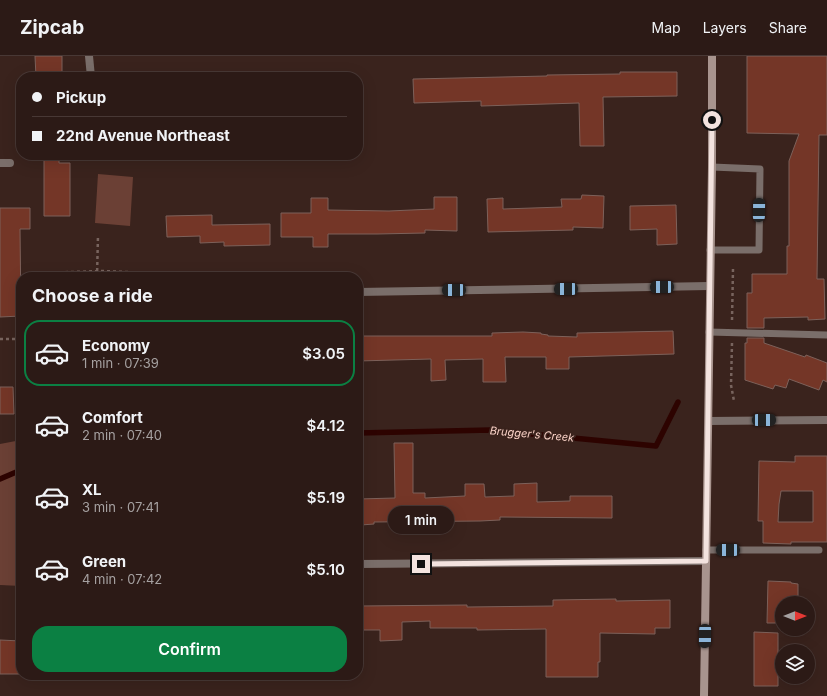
<!DOCTYPE html>
<html lang="en">
<head>
<meta charset="utf-8">
<style>
  :root { --surface:#2c1a16; --page:#382723; --text:#f1f3f6; --muted:#a6a1a1; --line:#483835; --accent:#0b8043 }
  body { margin:0; font-family:Inter,sans-serif; background:var(--page); color:var(--text); height:100vh; display:flex; flex-direction:column; font-size:15px; white-space:nowrap }
  * { box-sizing:border-box; margin:0 }
  p { font-size:13px; color:var(--muted) }
  .icon { flex:none; width:22px; height:22px; fill:none; stroke:currentColor; stroke-width:2; stroke-linecap:round; stroke-linejoin:round }
  .map { position:relative; flex:1; overflow:hidden }
  .panel { position:absolute; left:16px; top:216px; width:347px; height:408px; display:flex; flex-direction:column; background:var(--surface); border-radius:16px; box-shadow:0 4px 16px #0002,0 0 0 1px var(--line) }
  .panel>* { flex:none }
  .banner { position:absolute; left:16px; top:16px; width:347px; height:88px; border-radius:16px; box-shadow:0 4px 16px #0002,0 0 0 1px var(--line); display:grid; align-content:center; height:88px; padding:0 16px; background:var(--surface) }
  .needle { width:26px; rotate:90deg }
  .buttons { position:absolute; left:775px; top:540px; display:grid; gap:8px }
  .buttons a { display:grid; place-items:center; width:40px; height:40px; border-radius:50%; background:var(--surface); box-shadow:0 4px 16px #0002,0 0 0 1px var(--line); font-size:20px }
  .end { position:absolute; width:18px; height:18px; margin:-9px; border:5px solid #f3e3df; background:#111; box-shadow:0 0 0 2px #111 }
  .from { border-radius:50% }
  .bubble { position:absolute; height:28px; border-radius:14px; background:var(--surface); box-shadow:0 4px 16px #0002,0 0 0 1px var(--line); font-size:13px; font-weight:600; line-height:28px; text-align:center }
  .car { position:absolute; width:12px; height:24px; margin:-12px -6px; border-radius:5px; box-shadow:0 0 3px 1px #0007; background:linear-gradient(#222 24%,#8ab4d8 0 40%,#222 0 76%,#8ab4d8 0 86%,#222 0) }
  .banner b { display:flex; align-items:center; gap:14px; height:38px; font-size:15px }
  .banner b+b { border-top:1px solid var(--line) }
  .banner i { width:10px; height:10px; background:var(--text) }
  ul { padding:0; list-style:none }
  li { display:flex; align-items:center; gap:12px; height:66px; margin:0 8px 6px; padding:0 8px; border:2px solid transparent; border-radius:16px }
  li div { flex:1 }
  li b { display:block; font-size:15px }
  li em { font-style:normal; font-weight:600 }
  li.on { border-color:var(--accent) }
  li>.icon { width:36px; height:36px; stroke-width:1.5 }
  h2 { padding:0 16px; font-size:18px; line-height:48px }
  .button { display:flex; gap:8px; margin-top:auto; padding:8px 16px }
  .button a { flex:1; height:46px; border-radius:16px; background:var(--accent); color:#fff; font-size:16px; font-weight:600; line-height:46px; text-align:center }
  header { display:flex; align-items:center; gap:24px; box-sizing:border-box; height:56px; padding:0 20px; background:var(--surface); border-bottom:1px solid var(--line) }
  header strong { font-size:19px }
  nav { display:flex; gap:22px; margin-inline-start:auto; font-size:14px }
  .map>svg:first-child { display:block }
  .green { fill:#6b4035 }
  .lines { fill:none; stroke-linecap:round; stroke-linejoin:round }
  .stream { stroke:#2d0300; stroke-width:5.5 }
  .building { fill:#743627; stroke:#7d615a; fill-rule:evenodd }
  .path { stroke:#78645e; stroke-width:2.5; stroke-dasharray:3 3; stroke-linecap:butt }
  .service { stroke:#7a6e6a; stroke-width:7 }
  .minor { stroke:#7a6e6a; stroke-width:8 }
  .secondary { stroke:#a8948e; stroke-width:8 }
  .route { stroke:#f3e3df; stroke-width:5 }
  .labels { text-anchor:middle; dominant-baseline:central; stroke-width:3.5; stroke-linejoin:round; paint-order:stroke }
  .water-label { font-size:11px; font-style:italic; fill:#fbd3c8; stroke:#3a231d }
</style>
</head>
<body>
<header>
<strong>Zipcab</strong>
<nav><a>Map</a><a>Layers</a><a>Share</a></nav>
</header>
<div class="map">
<svg width="827" height="640" viewBox="0 0 827 640">
  <rect width="100%" height="100%" fill="#3a231d"/>
  <path class="green" d="M98 118 133 121 130 170 95 167Z
    M21 384V530L0 529V388Z"/>
  <g class="lines">
    <path class="stream" d="M358 377 491 374 656 390 678 346
      M0 423 21 414"/>
  </g>
  <path class="building" d="M35 0H62V21H36Z
    M747 0H827V79H819L817 223H824L825 263 808 264V261L764 262V272H747V237H752V218H787V190H789V105L799 78 747 77Z
    M620 16H677V40L603 41 604 90H580L579 47 481 50V45L414 47 413 23 547 20V19L620 18Z
    M44 99H59V107H70V160H44Z
    M582 139 604 140 603 172 573 171V174L488 176 487 143 503 142V153L562 151 561 143H581Z
    M434 141H457V175L425 174V177L377 178H328V191H313V181H281V157H311V142H328V154L389 155 434 153Z
    M676 149 677 188 657 189V173L630 174V150Z
    M0 152H30V173H20L21 260 0 261Z
    M212 159V169L270 168V189L224 190V186L200 187V180L167 181 166 160Z
    M673 275 674 298 569 301V313H546V301H505L506 326H483V303L445 304 446 324 431 325V303L358 305V281L364 280H492V277L523 276 541 277V278L548 279V280L577 281V277Z
    M747 282H764V287L805 301 806 299 827 307V326L823 324 819 334 789 323 786 332 775 329 773 333 745 324V287H747Z
    M0 331H13L14 358H0Z
    M394 387H413V437H425V442L465 440V428H484L485 441 514 440V428L537 427V446L570 445V440H612V462L500 461V464L480 465 374 466V468L361 469V467H358V443L395 442Z
    M795 400H827V486H791V488L763 487V465H758L759 405 795 406ZM781 435H813V466H778L779 448Z
    M768 525 791 526V527L798 528V547H782V567H767Z
    M616 543V545L670 544V572H655V578L600 577V606H598V621H546V573L477 574V572H430V565L402 566V584L380 585V574H358V550L467 549V551L553 550V544Z
    M754 576 778 577V630H754Z
    M0 584 21 585V618H0Z"/>
  <g class="lines">
    <path class="path" d="M39 221V217L103 215 128 216 133 221
      M97 221 98 179
      M732 264 733 213
      M0 283H21
      M732 287 731 329 734 345"/>
    <path class="service" d="M710 194H759L760 113 712 111
      M709 276 827 279
      M706 494H819"/>
    <path class="minor" d="M89 0 91 21
      M0 107H10
      M358 236 709 230
      M709 365 827 364
      M358 508 706 505"/>
    <path class="secondary" d="M704 640 712 111V0"/>
  </g>
  <g class="lines">
    <path class="route" d="M421 508 706 505 712 64"/>
  </g>
  <g class="labels">
    <g class="water-label">
      <text transform="translate(532 378) rotate(5)">Brugger's Creek</text>
    </g>
  </g>
</svg>
<div class="buttons">
<a><svg class="needle" viewBox="-14 -14 28 28"><path d="M0-13l5 13h-10z" fill="#e53935"/><path d="M0 13l5-13h-10z" fill="#a6a1a1"/></svg></a>
<a><svg class="icon" aria-label="layers" viewBox="0 0 24 24"><path d="M12 4l9 5-9 5-9-5zM3 14l9 5 9-5"/></svg></a>
</div>
<i class="end from" style="left:712px;top:64px"></i>
<i class="end" style="left:421px;top:508px"></i>
<div class="bubble" style="left:388px;top:450px;width:66px">1 min</div>
<i class="car" style="left:759px;top:154px;rotate:1deg"></i>
<i class="car" style="left:662px;top:231px;rotate:269deg"></i>
<i class="car" style="left:566px;top:233px;rotate:269deg"></i>
<i class="car" style="left:454px;top:234px;rotate:269deg"></i>
<i class="car" style="left:764px;top:364px;rotate:89deg"></i>
<i class="car" style="left:728px;top:494px;rotate:270deg"></i>
<i class="car" style="left:705px;top:580px;rotate:181deg"></i>
<div class="banner">
<b><i class="from"></i>Pickup</b>
<b><i></i>22nd Avenue Northeast</b>
</div>
<section class="panel">
<h2>Choose a ride</h2>
<ul>
<li class="on"><svg class="icon" aria-label="car" viewBox="0 0 24 24"><path d="M5 17H2v-5l4-1 3-4h7l3 4 3 1v5h-3M9 17h6M6 11h13"/><circle cx="7" cy="17" r="2"/><circle cx="17" cy="17" r="2"/></svg><div><b>Economy</b><p>1 min · 07:39</p></div><em>$3.05</em></li>
<li><svg class="icon" aria-label="car" viewBox="0 0 24 24"><path d="M5 17H2v-5l4-1 3-4h7l3 4 3 1v5h-3M9 17h6M6 11h13"/><circle cx="7" cy="17" r="2"/><circle cx="17" cy="17" r="2"/></svg><div><b>Comfort</b><p>2 min · 07:40</p></div><em>$4.12</em></li>
<li><svg class="icon" aria-label="car" viewBox="0 0 24 24"><path d="M5 17H2v-5l4-1 3-4h7l3 4 3 1v5h-3M9 17h6M6 11h13"/><circle cx="7" cy="17" r="2"/><circle cx="17" cy="17" r="2"/></svg><div><b>XL</b><p>3 min · 07:41</p></div><em>$5.19</em></li>
<li><svg class="icon" aria-label="car" viewBox="0 0 24 24"><path d="M5 17H2v-5l4-1 3-4h7l3 4 3 1v5h-3M9 17h6M6 11h13"/><circle cx="7" cy="17" r="2"/><circle cx="17" cy="17" r="2"/></svg><div><b>Green</b><p>4 min · 07:42</p></div><em>$5.10</em></li>
</ul>
<div class="button"><a>Confirm</a></div>
</section>
</div>
</body>
</html>
